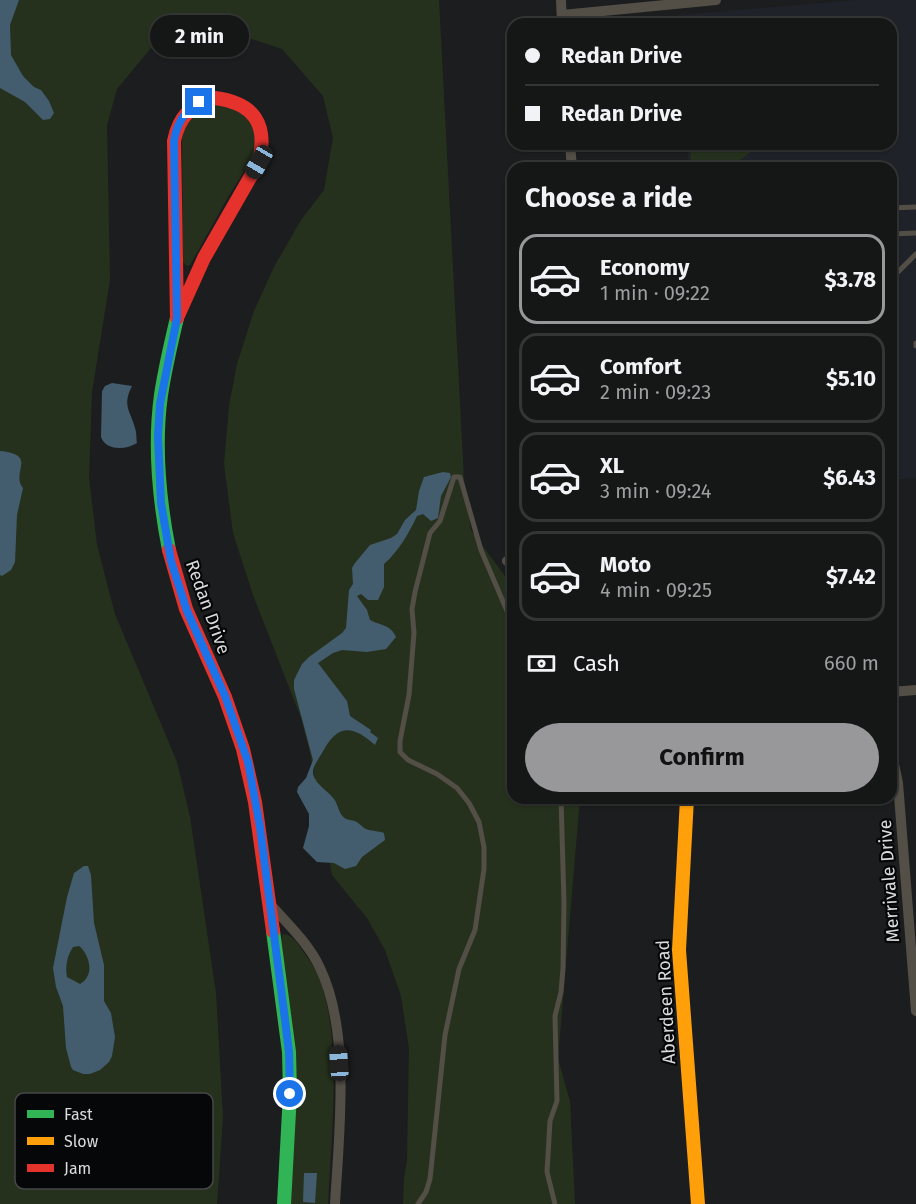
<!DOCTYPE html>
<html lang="en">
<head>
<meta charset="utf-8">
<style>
  :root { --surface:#151616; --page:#1e1f1f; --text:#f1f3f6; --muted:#9d9fa1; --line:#343535; --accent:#98989a }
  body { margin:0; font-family:"Fira Sans",sans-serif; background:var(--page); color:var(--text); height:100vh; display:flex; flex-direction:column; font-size:22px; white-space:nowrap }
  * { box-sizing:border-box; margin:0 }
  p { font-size:20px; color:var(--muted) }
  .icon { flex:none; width:33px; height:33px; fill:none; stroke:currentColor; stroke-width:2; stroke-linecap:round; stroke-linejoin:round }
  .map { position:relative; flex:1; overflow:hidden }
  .details { position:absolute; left:507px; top:162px; width:390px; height:642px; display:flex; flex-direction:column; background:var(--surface); border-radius:18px; box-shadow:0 2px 4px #0004,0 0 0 2px var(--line) }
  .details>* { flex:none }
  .hud { position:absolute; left:507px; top:18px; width:390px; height:132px; border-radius:18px; box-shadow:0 2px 4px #0004,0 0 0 2px var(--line); display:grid; align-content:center; height:132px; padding:0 18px; background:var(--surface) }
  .end { position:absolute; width:27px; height:27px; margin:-14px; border:8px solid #1a73e8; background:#fff; box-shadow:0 0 0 3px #fff }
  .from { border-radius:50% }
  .bubble { position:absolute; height:42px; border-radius:21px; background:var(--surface); box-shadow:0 2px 4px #0004,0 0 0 2px var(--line); font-size:20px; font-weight:700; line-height:42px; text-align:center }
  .car { position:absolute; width:18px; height:36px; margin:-18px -9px; border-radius:8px; box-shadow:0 0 4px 2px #0007; background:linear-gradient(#222 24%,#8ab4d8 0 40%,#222 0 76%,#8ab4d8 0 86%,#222 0) }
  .hud b { display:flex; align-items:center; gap:21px; height:57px; font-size:22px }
  .hud b+b { border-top:2px solid var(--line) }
  .hud i { width:15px; height:15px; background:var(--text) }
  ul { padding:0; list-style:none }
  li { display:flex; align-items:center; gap:18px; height:90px; margin:0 12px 9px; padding:0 6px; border:3px solid var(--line); border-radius:18px }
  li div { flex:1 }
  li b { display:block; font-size:22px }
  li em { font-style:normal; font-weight:700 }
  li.selected { border-color:var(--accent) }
  li>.icon { width:54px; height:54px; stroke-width:1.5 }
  h2 { padding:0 18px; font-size:27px; line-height:72px }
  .pay { display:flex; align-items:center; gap:15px; height:66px; padding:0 18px; font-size:22px }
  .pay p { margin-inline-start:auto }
  .cta { display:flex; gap:12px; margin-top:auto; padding:12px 18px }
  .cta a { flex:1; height:69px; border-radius:36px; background:var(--accent); color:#111; font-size:24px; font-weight:700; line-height:69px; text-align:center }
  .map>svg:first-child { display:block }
  .built { fill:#202229 }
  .green { fill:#26311d }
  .water { fill:#435d6e; fill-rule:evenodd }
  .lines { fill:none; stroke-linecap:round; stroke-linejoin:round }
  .lane { stroke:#534e46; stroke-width:5 }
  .street { stroke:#534e46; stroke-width:10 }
  .fast { stroke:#30b455; stroke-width:14 }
  .slow { stroke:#ff9f0a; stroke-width:14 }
  .jam { stroke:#e5322d; stroke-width:14 }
  .route { stroke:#1a73e8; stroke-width:8 }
  .labels { text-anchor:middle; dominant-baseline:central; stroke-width:4.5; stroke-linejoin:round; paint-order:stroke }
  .street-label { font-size:18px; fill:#dbdbdd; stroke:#060708 }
  .key { fill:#060708; stroke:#464748; stroke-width:1.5 }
  .key-label { font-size:16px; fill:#dbdbdd }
</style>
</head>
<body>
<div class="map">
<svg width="916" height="1204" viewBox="0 0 916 1204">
  <rect width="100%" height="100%" fill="#1c1d1e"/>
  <path class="built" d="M855 0H916V478L891 480V168H689L687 144H891V24H679L678 15Z"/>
  <path class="green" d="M0 0H439L464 480 471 530 513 587V798H580L558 1059 570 1101 575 1204H403L404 1178 407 1160 409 1048 401 996 385 950 367 918 332 875 310 753 301 718 253 595 233 533 224 464 229 406 237 364 254 311 274 267 301 220 324 190 333 138 323 96 282 49 209 25 151 48 117 89 107 125 110 280 92 392 89 478 97 545 115 614 177 762 190 817 216 993 223 1117 217 1204H0Z
    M755 18 763 24H675L674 20Z
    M219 102 239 107 253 120 257 139 253 157 228 197 190 265 187 266 183 262 182 135 188 117Z
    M689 144H762L729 168H692Z
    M283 934C293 935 298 944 303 951 307 958 313 964 316 971 344 1030 331 1138 328 1204H291L281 941Z"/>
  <path class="water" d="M0 0H19L10 25 11 55 23 76 34 87 41 90 49 101 54 113 50 119 43 120 25 102 0 88Z
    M112 383 132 386C122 406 130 410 135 428 137 433 136 439 137 443 126 450 106 451 101 437L102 391 105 386Z
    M0 451C39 455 10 472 23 488L17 515 15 562 11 570 2 576 0 575Z
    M443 472 450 473 451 477 441 496 438 518 431 521 423 514 417 516C409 533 398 552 384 564V587L378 600H368L361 594 357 596 367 610 370 620C381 626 390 624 396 637L386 649 367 652 342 650 333 653 318 663 347 701 350 716 371 730 370 732 378 738 375 745C352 724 337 724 322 753 319 758 314 765 313 770 312 783 328 790 334 799 339 806 338 814 346 819 348 820 352 820 355 821 359 823 362 827 366 829 371 831 379 831 384 833L385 840 362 857 356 866 345 869 334 863 317 862 303 848 309 826V814L297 792 298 787 306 778 313 760 294 689V680L302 664 309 657 342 633 346 628 349 590 353 584 352 568 355 563 370 545 391 538 397 534 405 520 416 510 419 491 424 477Z
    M84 866H88L91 875 94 923 104 965V1001L111 1013 115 1037 112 1056 109 1062 100 1070 90 1074H83L73 1070 71 1067 66 1048 63 1006 56 987 53 968 67 897 74 873ZM79 946C87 952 93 968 87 977 86 980 83 982 80 984L67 977C65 966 67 956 73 947Z
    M304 1173H317L315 1203 303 1202Z"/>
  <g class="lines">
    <path class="lane" d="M891 208 916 207
      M891 234 916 233
      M891 279 916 254
      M916 343V346
      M418 1204 426 1192 430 1179 445 1035 459 969 475 930 484 869V847L479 822 469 803 457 788 437 774 408 760 400 752V741L409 695 414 633 412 609 415 592 430 533 440 521 454 477H460L481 550 513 625
      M555 1204 547 1172 550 1121 557 1101 555 1016 561 992 563 968 564 903 561 798"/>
    <path class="street" d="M561 0 562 24
      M562 15 716 0
      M570 144 572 168
      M507 561 513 559
      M891 692 916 690
      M891 750 898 783 916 1011
      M270 904C288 924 309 944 320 968 351 1032 339 1134 335 1204"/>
    <path class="fast" d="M169 550C159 499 154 446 161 395 165 369 171 343 177 318
      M273 931 289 1052 290 1093 284 1204"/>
    <path class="slow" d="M687 798 679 950 698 1204"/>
    <path class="jam" d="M215 98C254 103 268 124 259 162L204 258 177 318 174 141C179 116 191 105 215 98Z
      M169 550 186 609 225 697 243 749 255 802 273 931"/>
  </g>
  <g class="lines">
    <path class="route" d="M199 102C184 113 177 122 174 141L177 318 160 404 158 436 161 503 171 561 187 611 225 696 248 762 260 827 283 1004 289 1052 290 1094"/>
  </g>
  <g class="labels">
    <g class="street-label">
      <text transform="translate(208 607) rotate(70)">Redan Drive</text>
      <text transform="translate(889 881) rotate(-94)">Merrivale Drive</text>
      <text transform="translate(666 1002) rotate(-93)">Aberdeen Road</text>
    </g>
  </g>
  <rect x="15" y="1093" width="198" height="96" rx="9" class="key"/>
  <rect x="27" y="1110" width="27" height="8" fill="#30b455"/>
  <rect x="27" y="1137" width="27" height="8" fill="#ff9f0a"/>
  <rect x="27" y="1164" width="27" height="8" fill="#e5322d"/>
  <g class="key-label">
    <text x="64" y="1120">Fast</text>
    <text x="64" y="1147">Slow</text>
    <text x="64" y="1174">Jam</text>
  </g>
</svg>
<i class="end from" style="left:290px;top:1094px"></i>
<i class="end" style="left:199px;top:102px"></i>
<div class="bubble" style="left:150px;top:15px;width:99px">2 min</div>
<i class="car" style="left:259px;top:162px;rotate:210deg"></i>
<i class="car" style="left:339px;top:1063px;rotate:356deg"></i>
<div class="hud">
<b><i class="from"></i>Redan Drive</b>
<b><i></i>Redan Drive</b>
</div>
<section class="details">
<h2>Choose a ride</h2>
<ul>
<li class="selected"><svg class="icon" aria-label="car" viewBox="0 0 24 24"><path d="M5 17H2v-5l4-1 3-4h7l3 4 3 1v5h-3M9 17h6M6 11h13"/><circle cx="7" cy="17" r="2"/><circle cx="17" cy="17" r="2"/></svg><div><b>Economy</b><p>1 min · 09:22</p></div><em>$3.78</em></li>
<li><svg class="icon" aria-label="car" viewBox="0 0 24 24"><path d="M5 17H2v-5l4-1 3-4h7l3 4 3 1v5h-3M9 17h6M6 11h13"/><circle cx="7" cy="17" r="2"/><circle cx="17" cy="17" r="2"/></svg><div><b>Comfort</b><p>2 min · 09:23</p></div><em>$5.10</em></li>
<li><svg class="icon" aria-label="car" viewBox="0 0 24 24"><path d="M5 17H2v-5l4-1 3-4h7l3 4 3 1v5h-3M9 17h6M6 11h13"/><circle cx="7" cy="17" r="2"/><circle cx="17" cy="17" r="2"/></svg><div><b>XL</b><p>3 min · 09:24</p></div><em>$6.43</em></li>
<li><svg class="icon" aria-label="car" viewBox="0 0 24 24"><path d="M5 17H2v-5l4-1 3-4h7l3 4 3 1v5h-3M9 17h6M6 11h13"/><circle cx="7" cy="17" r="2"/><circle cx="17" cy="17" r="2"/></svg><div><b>Moto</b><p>4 min · 09:25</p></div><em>$7.42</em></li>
</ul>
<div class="pay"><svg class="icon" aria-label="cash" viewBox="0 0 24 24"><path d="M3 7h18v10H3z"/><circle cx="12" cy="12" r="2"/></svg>Cash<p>660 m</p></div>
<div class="cta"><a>Confirm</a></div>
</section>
</div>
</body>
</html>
